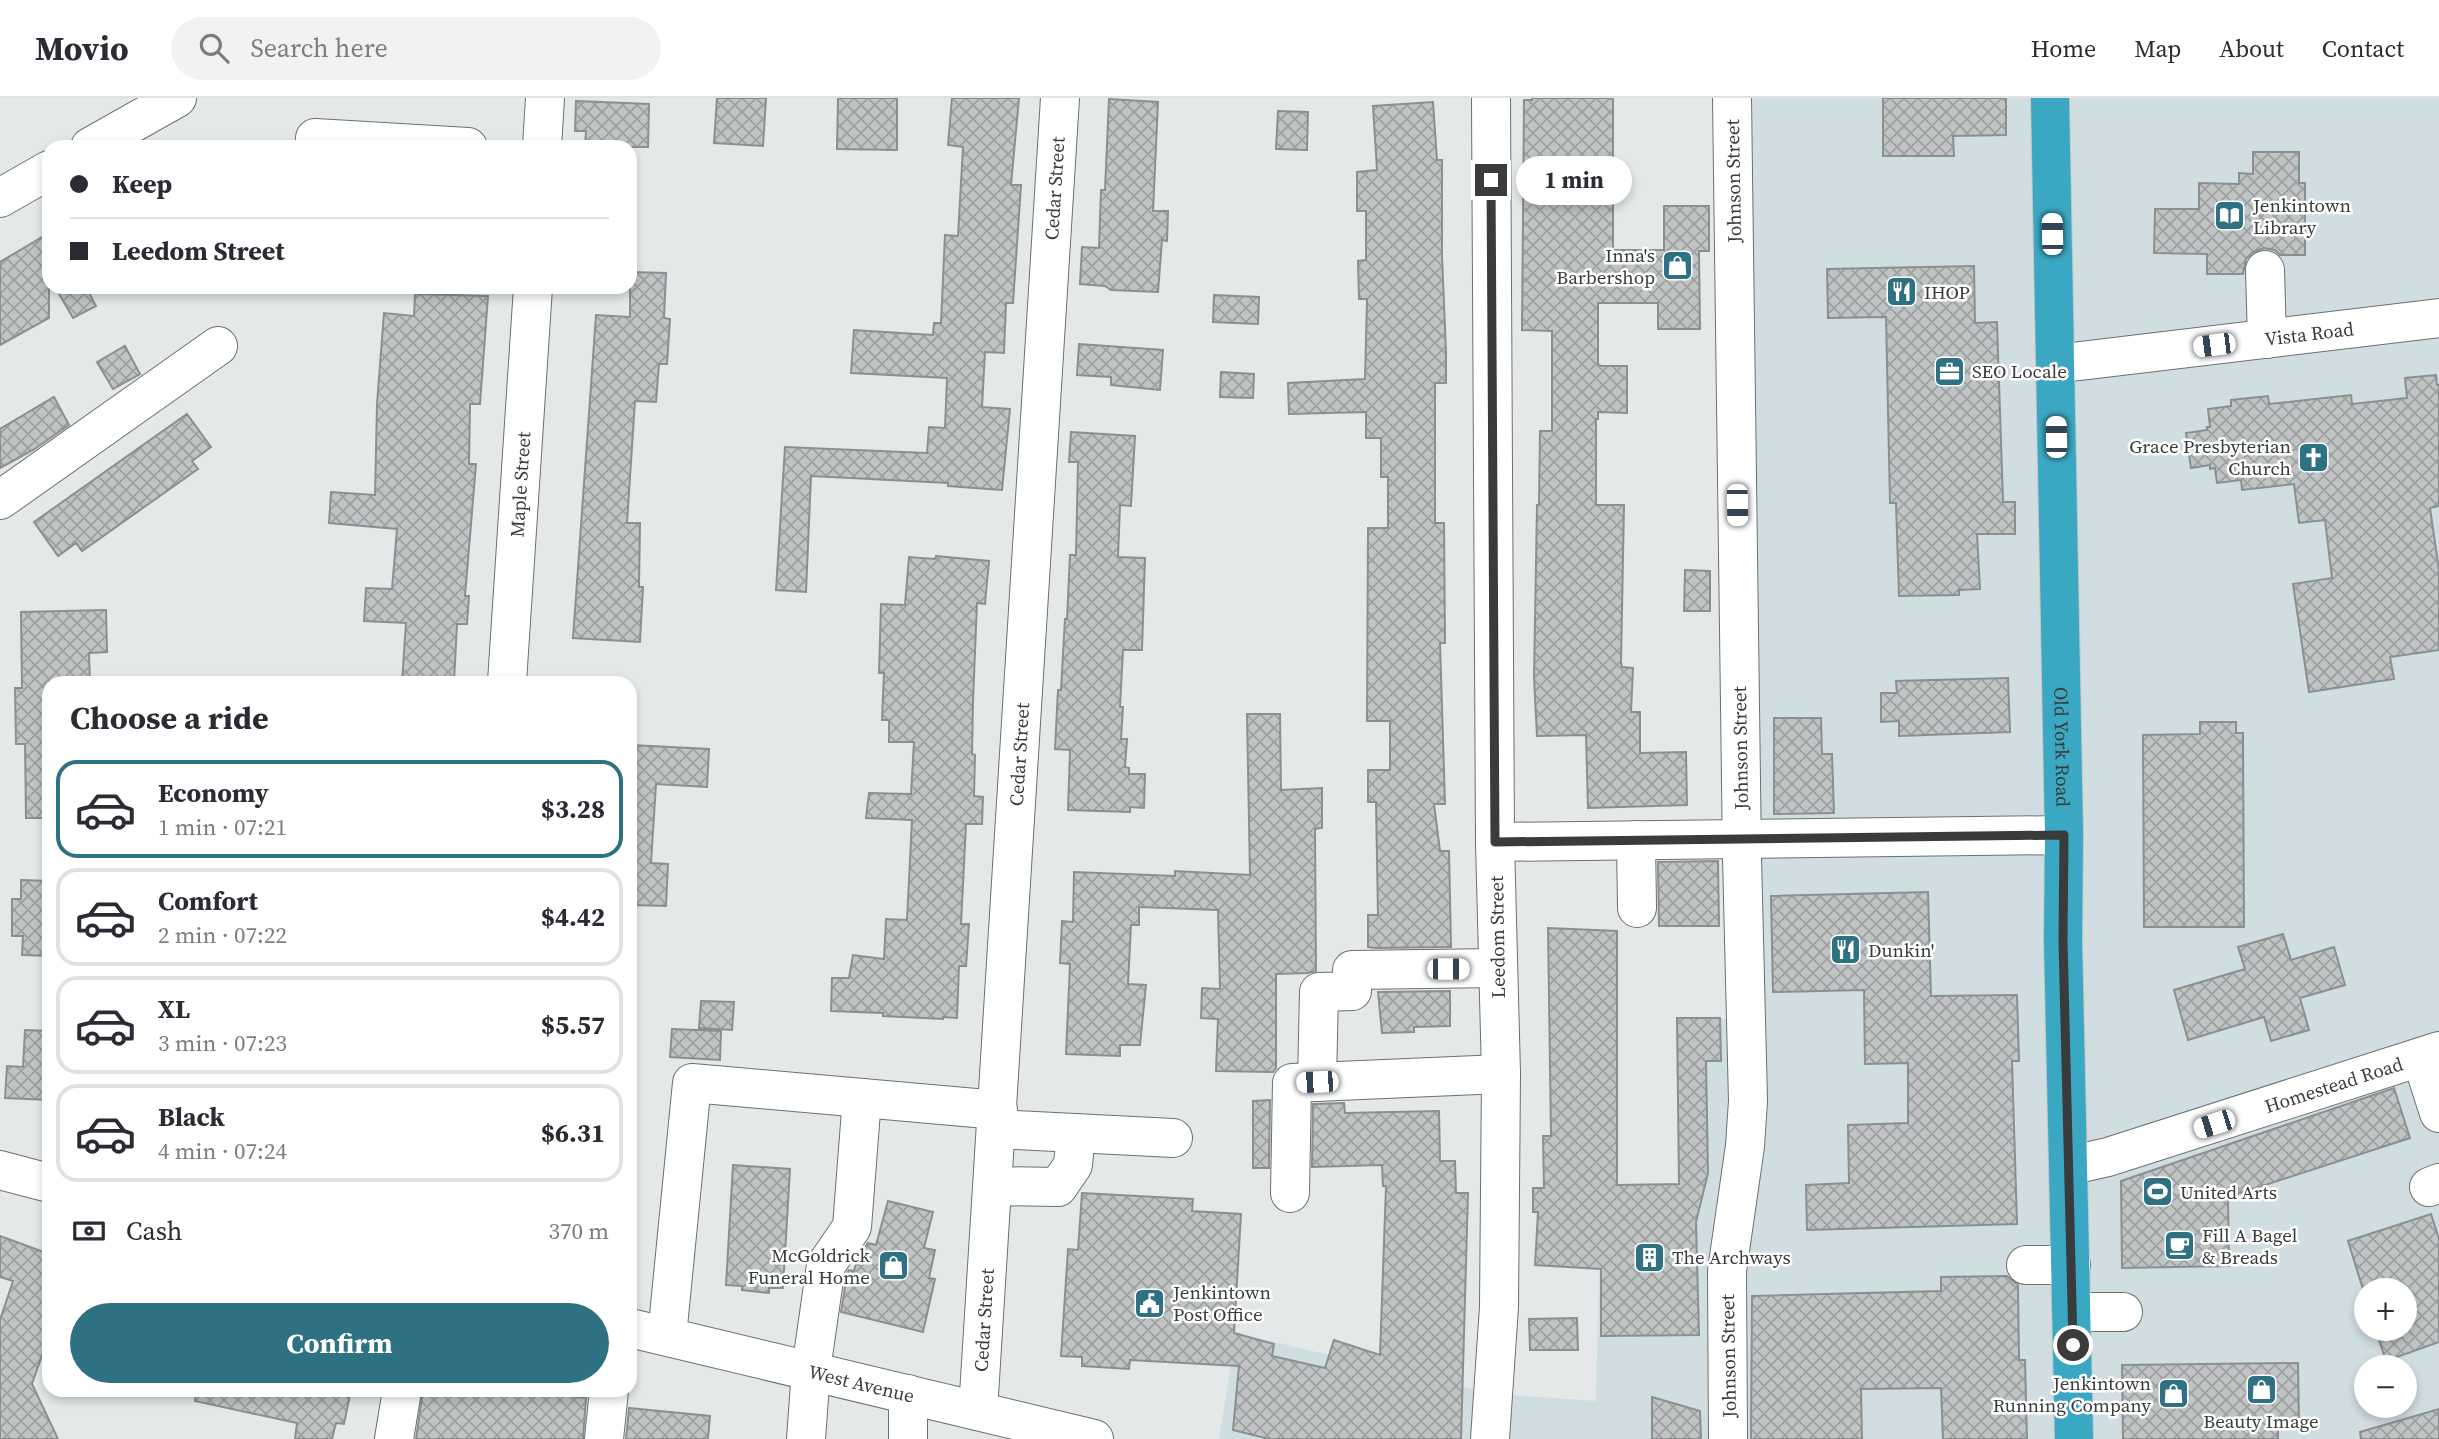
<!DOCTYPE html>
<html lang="en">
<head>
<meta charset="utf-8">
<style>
  :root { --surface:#fff; --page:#f2f2f3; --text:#2b2b33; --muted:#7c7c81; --line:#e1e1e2; --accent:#2e7182 }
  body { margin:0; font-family:"Source Serif 4",serif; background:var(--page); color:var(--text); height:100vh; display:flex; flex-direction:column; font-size:26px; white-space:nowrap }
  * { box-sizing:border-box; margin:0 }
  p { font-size:23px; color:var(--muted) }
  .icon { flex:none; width:38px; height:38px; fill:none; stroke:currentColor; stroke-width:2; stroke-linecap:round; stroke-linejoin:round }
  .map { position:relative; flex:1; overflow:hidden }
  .sheet { position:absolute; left:42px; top:578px; width:595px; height:721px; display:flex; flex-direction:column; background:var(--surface); border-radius:21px; box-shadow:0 4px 10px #0003 }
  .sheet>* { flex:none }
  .top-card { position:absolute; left:42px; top:42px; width:595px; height:154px; border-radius:21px; box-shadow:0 4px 10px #0003; display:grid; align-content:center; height:154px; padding:0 28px; background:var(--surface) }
  .tools { position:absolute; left:2354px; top:1180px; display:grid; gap:14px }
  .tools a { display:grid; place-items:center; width:63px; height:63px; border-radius:50%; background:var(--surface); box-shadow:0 4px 10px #0003; font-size:35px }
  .end { position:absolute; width:32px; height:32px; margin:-16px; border:9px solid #3a3c3c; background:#fff; box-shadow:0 0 0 4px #fff }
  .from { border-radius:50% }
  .bubble { position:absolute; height:49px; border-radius:24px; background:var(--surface); box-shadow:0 4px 10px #0003; font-size:23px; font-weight:700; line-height:49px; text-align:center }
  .car { position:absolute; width:21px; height:42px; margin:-21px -10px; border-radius:9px; box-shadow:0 0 5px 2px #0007; background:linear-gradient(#fff 24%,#345 0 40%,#fff 0 76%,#345 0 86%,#fff 0) }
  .top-card b { display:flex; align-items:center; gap:24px; height:66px; font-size:26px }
  .top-card b+b { border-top:2px solid var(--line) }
  .top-card i { width:18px; height:18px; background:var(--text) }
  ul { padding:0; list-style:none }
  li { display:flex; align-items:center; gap:21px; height:98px; margin:0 14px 10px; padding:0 14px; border:4px solid var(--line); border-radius:21px }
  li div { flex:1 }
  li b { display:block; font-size:26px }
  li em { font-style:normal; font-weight:700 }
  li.current { border-color:var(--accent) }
  li>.icon { width:63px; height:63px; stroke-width:1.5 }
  h2 { padding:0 28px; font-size:32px; line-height:84px }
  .pay { display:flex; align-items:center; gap:18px; height:77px; padding:0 28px; font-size:26px }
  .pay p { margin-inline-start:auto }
  .cta { display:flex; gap:14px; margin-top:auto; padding:14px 28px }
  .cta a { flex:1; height:80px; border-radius:42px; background:var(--accent); color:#fff; font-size:28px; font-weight:700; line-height:80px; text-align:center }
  header { display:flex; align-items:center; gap:42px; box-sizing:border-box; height:98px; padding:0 35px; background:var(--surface); border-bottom:2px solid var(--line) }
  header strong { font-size:33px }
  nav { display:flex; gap:38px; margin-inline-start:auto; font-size:24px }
  .search { width:490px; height:63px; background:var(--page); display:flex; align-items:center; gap:18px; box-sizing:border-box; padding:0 24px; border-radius:38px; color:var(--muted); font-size:26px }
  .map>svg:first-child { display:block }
  .built { fill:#d0dde1; fill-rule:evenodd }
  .building { fill:url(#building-cross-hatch); stroke:#8b8f90; stroke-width:2 }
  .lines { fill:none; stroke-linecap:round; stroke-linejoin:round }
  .minor-casing { stroke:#6c7071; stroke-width:40 }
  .highway-casing { stroke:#c4c4c4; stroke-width:40 }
  .minor { stroke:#fff; stroke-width:38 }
  .highway { stroke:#3aa8c2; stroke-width:38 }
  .route { stroke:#3a3c3c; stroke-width:9 }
  .labels { text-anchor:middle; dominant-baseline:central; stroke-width:5; stroke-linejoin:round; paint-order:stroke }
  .street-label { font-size:19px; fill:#3a3c3c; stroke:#fff }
  .poi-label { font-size:19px; fill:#3a3c3c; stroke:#fff; text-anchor:start }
</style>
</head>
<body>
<header>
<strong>Movio</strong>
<div class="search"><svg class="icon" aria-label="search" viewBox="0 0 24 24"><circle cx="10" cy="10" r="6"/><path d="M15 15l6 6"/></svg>Search here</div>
<nav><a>Home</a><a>Map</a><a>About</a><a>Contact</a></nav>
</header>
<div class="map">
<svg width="2439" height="1341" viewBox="0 0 2439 1341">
  <defs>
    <pattern id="building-cross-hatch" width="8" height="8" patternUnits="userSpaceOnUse" patternTransform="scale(1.75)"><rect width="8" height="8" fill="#c0c4c5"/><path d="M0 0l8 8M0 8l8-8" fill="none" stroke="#9da0a1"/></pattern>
  </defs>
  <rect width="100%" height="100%" fill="#e4e8e9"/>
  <path class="built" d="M1732 0H2439V1341H1219L1236 1235 1494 1296 1596 1303 1601 1087 1679 1086 1677 920 1740 921ZM2366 1192H2404V1230H2366ZM2366 1269H2404V1307H2366Z"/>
  <path class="building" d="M717 0H766L763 48 714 45Z
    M838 0H897V52L837 51Z
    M952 0H1019L1011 87H1021L1013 205H1006L1004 255 985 254 982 309 1010 311 1002 392 948 388V385L811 378 806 494 776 492 785 349 927 355 929 329 945 330 947 280 851 275 854 232 933 237 934 225H941L945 137 958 138 963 49 948 47Z
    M1532 0H1613V152H1664V108H1709V153H1699L1700 231H1658V205H1598V266L1601 268H1627V315L1598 314V321H1596V407H1624L1621 564 1622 569 1633 570 1631 614H1640V655L1686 654 1687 707 1588 710 1586 637 1537 638 1534 580 1537 407H1539L1540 333H1552V233L1522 232 1524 2H1532Z
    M1883 0H2006V37L1953 38 1954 58H1883Z
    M1109 1 1158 4 1153 113H1168L1167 143 1162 142 1158 194 1111 192 1105 188 1080 186 1082 149 1099 150 1101 92H1105Z
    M576 3 649 6 648 49H585L586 33H575Z
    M1433 4 1437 62H1442V158L1446 254V285H1435V425H1444L1445 545H1440L1445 706H1434L1440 753H1449L1451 849 1376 850 1368 849V817H1378L1376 704H1368V672H1390V623H1367L1368 430H1388V379H1381V340H1366V314L1289 316 1288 285 1365 281 1367 201H1359L1358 163 1366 162V113H1357V74L1377 72 1373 8Z
    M1278 13 1308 14 1307 52 1276 51Z
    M2253 54H2299V85H2305V157H2280L2275 152 2264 150 2253 154 2246 161 2243 176H2207V156L2154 155 2155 111H2199V85L2239 86V75L2253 76Z
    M49 135V220L0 247V164Z
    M1974 168 1975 225 1997 224 2003 404H2015V436H1977L1980 491 1959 492V497L1899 498 1896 405H1890L1886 219 1828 220 1827 171Z
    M630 174 666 175 664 220 670 221 667 266H659L656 304 635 303 627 425H640L639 489H643L640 544 573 540 596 217 630 219Z
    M55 189H86L96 208 73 220Z
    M415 196 488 198 480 306H470L469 366H476L465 498H469L467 526H457L454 584H402L406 525 364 523 366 490 392 491 397 431 329 425 331 394 375 397 377 306 384 215 414 218Z
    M1214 197 1259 199 1258 226 1213 224Z
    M1079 246 1163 252 1160 292 1111 287V279L1077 277Z
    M125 248 140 276 113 291 97 264Z
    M1221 274 1254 276 1253 300 1220 299Z
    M2436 277 2437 287H2439V408L2430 410 2439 472V552L2390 559 2394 581 2309 594 2293 486 2332 480 2325 422 2299 425 2294 386 2242 392 2241 382 2217 385 2215 370 2210 371V367L2191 370 2186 335 2207 332V329H2210L2208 311 2231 308V302L2268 298 2269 306 2351 297 2352 306 2407 300 2405 280Z
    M54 299 69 327 33 352 0 370V331Z
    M187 316 211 349 192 363 198 371 82 453 76 445 58 458 34 424Z
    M1071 334 1135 338 1131 408 1120 407 1118 459 1145 460 1142 552H1123L1120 609H1123L1121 641H1127L1125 669 1129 670V676H1145L1144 710 1130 709V714L1068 712 1070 652 1055 651 1058 592H1061L1065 521H1067L1070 457H1076L1078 364H1069Z
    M936 458 989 463 985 506 977 505 973 603 972 656 975 657 974 698 983 699 982 726H966L961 826H969L966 868H959L957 920 943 919V921L883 918V915L831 913 832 880H849L853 857 884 861 886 821 907 822 912 722 866 720 869 695 911 696 914 644H889V622H882L884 575H879L881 506 905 507 909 459 935 461Z
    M1685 472 1710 473V513H1684Z
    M106 512 107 554 89 555 90 584H49V720H26L25 646H16L15 590H22L21 514Z
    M2008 580 2010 634 1899 638V623L1881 624V595H1897L1896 583Z
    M1247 616H1280L1281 692 1322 690V730L1315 731 1316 873 1308 875 1276 876V970L1273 974 1216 973 1218 921 1201 920 1202 890 1220 891 1218 812 1139 809V827H1131L1128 886 1146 887 1140 947H1120V958L1066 956 1070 866 1060 865 1062 823 1073 824 1074 774 1175 778V773L1250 777Z
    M1774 620H1821L1822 656H1832L1834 715 1774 716Z
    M2200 624H2236V635H2243L2244 829H2144L2143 637 2200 636Z
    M630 647 709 651 707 689 656 686 651 765 668 766 666 808 633 807 634 794H630Z
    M1718 763 1719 828H1659L1658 764Z
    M21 782 49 783V858L22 857 23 838H12V801H21Z
    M1928 794 1931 898 2017 897 2019 963H2012L2017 1126 1807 1132 1806 1087 1849 1085 1848 1027 1908 1025V965L1865 966 1864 892 1773 894 1771 798Z
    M1548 830 1617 833V1087L1679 1086 1677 920H1720L1721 963H1706L1708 1075 1696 1124 1699 1237 1601 1238V1171L1535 1167 1538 1114H1533V1090H1544L1543 1038H1551Z
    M2283 836 2291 862 2334 849 2345 887 2300 900 2309 932 2271 943 2264 919 2188 942 2174 892 2245 871 2238 849Z
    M1450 893V928L1414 929V934L1382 935 1378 894Z
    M701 903 734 904 732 932 699 930Z
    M672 931 721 933 720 962 670 959Z
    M25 932 49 933V1002L5 1000 7 968 23 969Z
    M2394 990 2410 1040 2228 1099 2229 1168 2122 1170 2121 1083Z
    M1270 1002 1269 1070H1253V1003Z
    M1344 1005 1345 1015 1439 1013 1440 1063H1455L1456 1095H1468L1461 1341H1269L1233 1332 1239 1268 1130 1262 1129 1271 1082 1268V1259L1061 1258 1068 1151 1078 1152 1082 1095 1193 1101 1192 1113 1241 1116 1234 1235 1274 1246 1272 1258 1325 1270 1334 1242 1380 1257 1386 1088H1383L1382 1067 1312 1069 1313 1006Z
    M733 1067 790 1071 783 1190H769V1195L742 1192V1188L726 1187Z
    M888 1103 933 1114 924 1150 935 1152 929 1180 935 1181 923 1234 841 1214 847 1175 849 1172 854 1173 858 1159 868 1145 876 1147Z
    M2431 1116 2439 1141V1244L2386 1263 2375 1230H2404V1192H2366V1201L2348 1143Z
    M0 1138 49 1156V1237L32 1286 58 1341H0V1222L13 1183 0 1179Z
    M2007 1178 2018 1187 2019 1262H2025L2027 1341H1943L1941 1290 1861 1291 1862 1341H1751L1752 1198 1941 1193V1179Z
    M1577 1220 1578 1252H1530L1529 1221Z
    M2298 1265 2299 1325H2278V1341H2123L2122 1267Z
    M196 1292H351L344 1326 336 1325 332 1341H295L297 1325 195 1303Z
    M423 1292H524L586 1300 583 1341H416Z
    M1652 1299 1700 1313 1701 1341H1652Z
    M629 1310 710 1318 708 1341H626Z
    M2439 1311V1341H2361L2360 1334Z"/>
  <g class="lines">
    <defs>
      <g id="minor">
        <path d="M90 49 177 0"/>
        <path d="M314 49 315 40 468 49"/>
        <path d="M542 49 545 0"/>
        <path d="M0 100 49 72"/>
        <path d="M2265 172 2267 241"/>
        <path id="s1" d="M2055 266 2439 220"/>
        <path d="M0 402 218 248"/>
        <path id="s2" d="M507 584 533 189"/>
        <path d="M1636 742 1637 810"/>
        <path d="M1495 744 2064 737"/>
        <path d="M2421 959 2439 1015"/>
        <path d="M1317 984 1319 894 1352 893V872L1498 870"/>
        <path d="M996 1031 1173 1040"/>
        <path id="s3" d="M2068 1068 2108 1059 2439 953"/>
        <path d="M0 1072 49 1085"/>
        <path d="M993 1088 1058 1089 1073 1067 1076 1035"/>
        <path d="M2429 1089 2439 1085"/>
        <path d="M1290 1095 1292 985 1501 976"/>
        <path d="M2026 1167H2071"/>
        <path d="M2072 1214H2123"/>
        <path id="s4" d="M630 1230 1094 1341"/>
        <path d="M667 1238 692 985 998 1012"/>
        <path id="s5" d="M978 1313 1060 0"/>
        <path d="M394 1341 402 1292"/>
        <path d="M604 1341 609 1292"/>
        <path d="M806 1341 811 1272 826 1167 852 1129 862 1000"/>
        <path d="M908 1341V1296"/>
        <path d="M1490 1341 1499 1209 1501 976 1495 744 1491 0"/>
        <path d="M1728 1341 1727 1173 1745 1048 1748 1003 1742 759 1732 0"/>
      </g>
      <g id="highway">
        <path id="s6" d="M2050 0 2064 737 2063 843 2074 1341"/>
      </g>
    </defs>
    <use href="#minor" class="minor-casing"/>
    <use href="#highway" class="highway-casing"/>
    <use href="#minor" class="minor"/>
    <use href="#highway" class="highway"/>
  </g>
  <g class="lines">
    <path class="route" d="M1491 82 1495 744 2064 737 2063 843 2073 1247"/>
  </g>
  <defs>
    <symbol id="library-square" viewBox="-11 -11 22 22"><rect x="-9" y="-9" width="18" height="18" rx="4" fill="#2e7182" stroke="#fff"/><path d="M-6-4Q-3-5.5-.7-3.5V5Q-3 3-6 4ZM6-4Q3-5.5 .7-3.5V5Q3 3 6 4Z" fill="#fff"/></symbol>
    <symbol id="shop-square" viewBox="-11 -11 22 22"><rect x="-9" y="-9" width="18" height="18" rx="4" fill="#2e7182" stroke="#fff"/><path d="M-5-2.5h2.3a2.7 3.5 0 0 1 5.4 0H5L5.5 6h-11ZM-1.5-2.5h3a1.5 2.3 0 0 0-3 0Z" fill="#fff"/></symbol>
    <symbol id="restaurant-square" viewBox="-11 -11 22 22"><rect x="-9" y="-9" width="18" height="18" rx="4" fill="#2e7182" stroke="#fff"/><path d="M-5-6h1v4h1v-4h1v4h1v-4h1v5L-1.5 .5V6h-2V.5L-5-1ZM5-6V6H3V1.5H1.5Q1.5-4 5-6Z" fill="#fff"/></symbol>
    <symbol id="office-square" viewBox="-11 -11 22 22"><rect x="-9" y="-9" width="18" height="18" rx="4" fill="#2e7182" stroke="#fff"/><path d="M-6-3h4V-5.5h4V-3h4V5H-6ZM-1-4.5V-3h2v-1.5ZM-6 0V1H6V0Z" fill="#fff"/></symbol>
    <symbol id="church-square" viewBox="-11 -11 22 22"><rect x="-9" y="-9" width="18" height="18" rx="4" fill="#2e7182" stroke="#fff"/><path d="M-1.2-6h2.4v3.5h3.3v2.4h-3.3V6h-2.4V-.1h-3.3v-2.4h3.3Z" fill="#fff"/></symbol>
    <symbol id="stadium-square" viewBox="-11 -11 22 22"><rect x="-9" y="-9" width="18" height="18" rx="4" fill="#2e7182" stroke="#fff"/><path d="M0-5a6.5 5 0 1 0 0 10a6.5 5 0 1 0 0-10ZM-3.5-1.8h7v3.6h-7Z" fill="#fff"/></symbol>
    <symbol id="cafe-square" viewBox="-11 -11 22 22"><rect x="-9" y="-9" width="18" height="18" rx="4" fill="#2e7182" stroke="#fff"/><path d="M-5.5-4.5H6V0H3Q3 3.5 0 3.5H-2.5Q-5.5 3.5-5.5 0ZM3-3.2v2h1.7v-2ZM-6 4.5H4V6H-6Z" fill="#fff"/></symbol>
    <symbol id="building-square" viewBox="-11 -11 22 22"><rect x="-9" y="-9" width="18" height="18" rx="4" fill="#2e7182" stroke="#fff"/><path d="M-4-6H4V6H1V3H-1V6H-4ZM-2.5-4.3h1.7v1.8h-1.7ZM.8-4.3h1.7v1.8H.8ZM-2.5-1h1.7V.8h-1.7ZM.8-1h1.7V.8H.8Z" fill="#fff"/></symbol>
    <symbol id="civic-square" viewBox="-11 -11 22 22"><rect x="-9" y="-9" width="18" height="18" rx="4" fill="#2e7182" stroke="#fff"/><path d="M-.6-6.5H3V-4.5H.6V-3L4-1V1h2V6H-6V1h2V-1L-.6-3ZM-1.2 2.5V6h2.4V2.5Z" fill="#fff"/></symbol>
  </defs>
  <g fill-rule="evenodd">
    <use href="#library-square" x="2212" y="100" width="35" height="35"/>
    <use href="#shop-square" x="1660" y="150" width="35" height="35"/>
    <use href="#restaurant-square" x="1884" y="176" width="35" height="35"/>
    <use href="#office-square" x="1932" y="256" width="35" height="35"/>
    <use href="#church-square" x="2296" y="342" width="35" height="35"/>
    <use href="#restaurant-square" x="1828" y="834" width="35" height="35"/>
    <use href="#stadium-square" x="2140" y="1076" width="35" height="35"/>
    <use href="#cafe-square" x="2162" y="1130" width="35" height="35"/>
    <use href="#building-square" x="1632" y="1142" width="35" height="35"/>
    <use href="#shop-square" x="876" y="1150" width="35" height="35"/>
    <use href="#civic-square" x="1132" y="1188" width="35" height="35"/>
    <use href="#shop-square" x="2244" y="1274" width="35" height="35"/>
    <use href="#shop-square" x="2156" y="1278" width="35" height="35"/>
  </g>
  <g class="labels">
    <g class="street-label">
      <text transform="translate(1733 83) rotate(-91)">Johnson Street</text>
      <text stroke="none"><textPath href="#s5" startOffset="1225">Cedar Street</textPath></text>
      <text stroke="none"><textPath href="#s1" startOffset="256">Vista Road</textPath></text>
      <text stroke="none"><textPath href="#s2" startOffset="198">Maple Street</textPath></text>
      <text transform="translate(1740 650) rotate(-91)">Johnson Street</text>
      <text stroke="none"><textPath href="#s6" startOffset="649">Old York Road</textPath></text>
      <text stroke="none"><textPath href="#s5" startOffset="658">Cedar Street</textPath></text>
      <text transform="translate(1497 839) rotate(-91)">Leedom Street</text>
      <text stroke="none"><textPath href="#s3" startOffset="278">Homestead Road</textPath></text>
      <text stroke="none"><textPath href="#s5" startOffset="91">Cedar Street</textPath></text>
      <text transform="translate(1728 1258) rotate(-91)">Johnson Street</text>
      <text stroke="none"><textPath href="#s4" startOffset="238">West Avenue</textPath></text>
    </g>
    <g class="poi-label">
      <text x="2253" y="107">Jenkintown<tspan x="2253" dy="22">Library</tspan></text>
      <text x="1655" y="157" text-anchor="end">Inna's<tspan x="1655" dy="22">Barbershop</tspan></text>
      <text x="1924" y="194">IHOP</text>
      <text x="1972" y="273">SEO Locale</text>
      <text x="2291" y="348" text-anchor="end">Grace Presbyterian<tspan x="2291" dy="22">Church</tspan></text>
      <text x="1868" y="852">Dunkin'</text>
      <text x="2180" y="1094">United Arts</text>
      <text x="2202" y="1137">Fill A Bagel<tspan x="2202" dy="22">&amp; Breads</tspan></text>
      <text x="870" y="1157" text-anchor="end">McGoldrick<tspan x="870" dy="22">Funeral Home</tspan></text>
      <text x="1672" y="1159">The Archways</text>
      <text x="1173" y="1194">Jenkintown<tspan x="1173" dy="22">Post Office</tspan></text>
      <text x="2151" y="1285" text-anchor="end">Jenkintown<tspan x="2151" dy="22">Running Company</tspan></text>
      <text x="2261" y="1323" text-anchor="middle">Beauty Image</text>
    </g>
  </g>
</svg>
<div class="tools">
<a>+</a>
<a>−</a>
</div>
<i class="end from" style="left:2073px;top:1247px"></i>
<i class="end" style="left:1491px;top:82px"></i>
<div class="bubble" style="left:1516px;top:58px;width:116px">1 min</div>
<i class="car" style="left:2052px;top:136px;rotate:359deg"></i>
<i class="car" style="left:2214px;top:247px;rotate:263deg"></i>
<i class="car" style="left:2056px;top:339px;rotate:359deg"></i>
<i class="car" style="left:1737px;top:407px;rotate:179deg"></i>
<i class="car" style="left:1448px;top:871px;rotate:90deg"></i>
<i class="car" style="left:1317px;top:984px;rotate:268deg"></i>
<i class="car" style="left:2214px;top:1026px;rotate:252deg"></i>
<div class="top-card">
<b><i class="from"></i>Keep</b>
<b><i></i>Leedom Street</b>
</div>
<section class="sheet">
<h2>Choose a ride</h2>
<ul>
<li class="current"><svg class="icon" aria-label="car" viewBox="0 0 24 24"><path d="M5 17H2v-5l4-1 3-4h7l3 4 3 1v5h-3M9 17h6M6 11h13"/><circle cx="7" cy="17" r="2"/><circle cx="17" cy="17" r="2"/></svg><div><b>Economy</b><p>1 min · 07:21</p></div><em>$3.28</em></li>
<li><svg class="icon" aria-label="car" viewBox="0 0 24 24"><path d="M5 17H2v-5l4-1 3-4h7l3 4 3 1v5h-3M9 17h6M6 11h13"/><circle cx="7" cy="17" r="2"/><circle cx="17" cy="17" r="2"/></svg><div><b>Comfort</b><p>2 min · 07:22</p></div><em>$4.42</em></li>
<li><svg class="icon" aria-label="car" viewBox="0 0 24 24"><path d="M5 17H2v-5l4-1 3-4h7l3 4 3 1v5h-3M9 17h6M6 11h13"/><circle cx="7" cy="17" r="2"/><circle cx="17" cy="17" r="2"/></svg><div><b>XL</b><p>3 min · 07:23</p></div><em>$5.57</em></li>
<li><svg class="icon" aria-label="car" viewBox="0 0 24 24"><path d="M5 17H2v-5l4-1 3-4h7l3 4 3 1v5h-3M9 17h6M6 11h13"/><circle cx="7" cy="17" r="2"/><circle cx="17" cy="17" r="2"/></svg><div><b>Black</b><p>4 min · 07:24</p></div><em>$6.31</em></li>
</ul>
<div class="pay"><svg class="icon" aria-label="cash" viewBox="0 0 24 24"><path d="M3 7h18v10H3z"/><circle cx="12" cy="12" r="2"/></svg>Cash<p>370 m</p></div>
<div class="cta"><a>Confirm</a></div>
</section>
</div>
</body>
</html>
